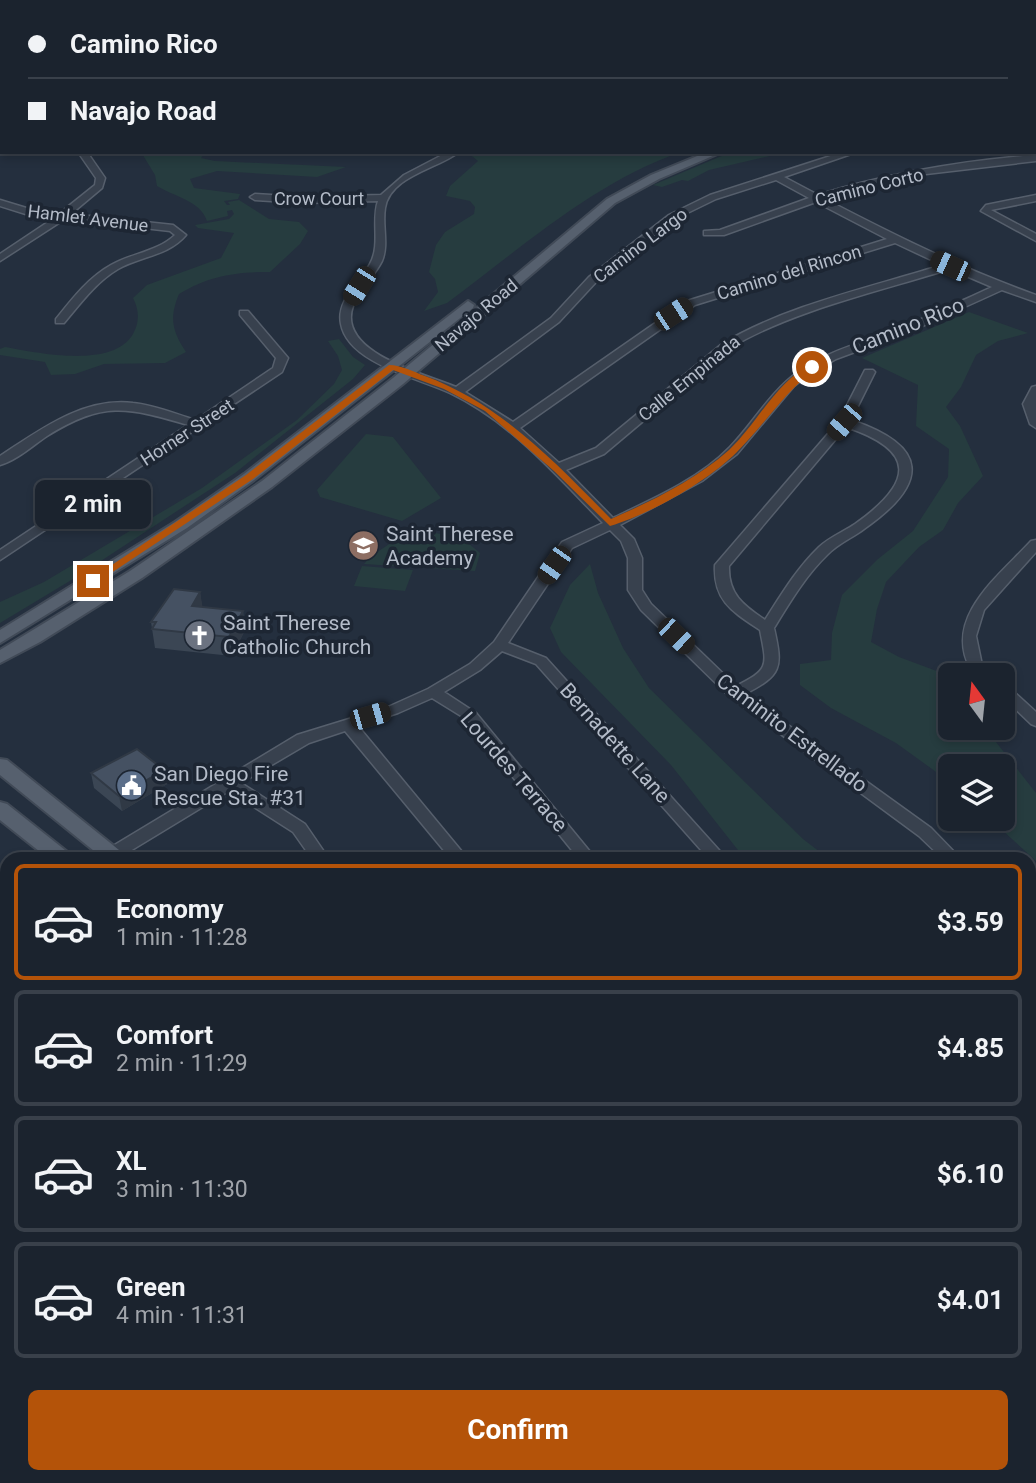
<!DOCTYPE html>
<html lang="en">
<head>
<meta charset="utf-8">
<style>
  :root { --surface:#1b232e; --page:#242b36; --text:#f1f3f6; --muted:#a0a4aa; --line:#39404a; --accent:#b45309 }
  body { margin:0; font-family:Roboto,sans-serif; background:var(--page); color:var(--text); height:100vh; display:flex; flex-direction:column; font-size:26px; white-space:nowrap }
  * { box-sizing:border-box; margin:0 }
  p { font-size:23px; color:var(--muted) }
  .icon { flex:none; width:38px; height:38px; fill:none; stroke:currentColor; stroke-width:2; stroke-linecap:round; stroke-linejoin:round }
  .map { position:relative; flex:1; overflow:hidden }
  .details { position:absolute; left:0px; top:852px; width:1036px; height:632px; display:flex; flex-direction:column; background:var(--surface); border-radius:21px 21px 0 0; box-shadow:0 4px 10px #0003,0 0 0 2px var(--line) }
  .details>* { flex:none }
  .banner { position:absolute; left:0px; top:0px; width:1036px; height:154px; box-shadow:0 4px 10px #0003,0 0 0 2px var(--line); display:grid; align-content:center; height:154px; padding:0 28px; background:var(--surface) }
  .needle { width:46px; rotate:345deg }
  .tools { position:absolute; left:938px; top:663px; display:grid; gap:14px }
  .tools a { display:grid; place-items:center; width:77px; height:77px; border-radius:10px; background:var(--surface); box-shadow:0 4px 10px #0003,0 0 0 2px var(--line); font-size:35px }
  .end { position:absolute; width:32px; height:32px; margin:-16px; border:9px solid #b45309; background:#fff; box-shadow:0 0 0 4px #fff }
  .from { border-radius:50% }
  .bubble { position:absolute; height:49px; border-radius:10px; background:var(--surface); box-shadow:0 4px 10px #0003,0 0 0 2px var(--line); font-size:23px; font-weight:700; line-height:49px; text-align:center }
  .car { position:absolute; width:21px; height:42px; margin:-21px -10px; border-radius:9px; box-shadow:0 0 5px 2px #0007; background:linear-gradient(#222 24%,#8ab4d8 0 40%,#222 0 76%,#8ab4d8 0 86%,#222 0) }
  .banner b { display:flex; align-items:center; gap:24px; height:66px; font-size:26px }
  .banner b+b { border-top:2px solid var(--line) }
  .banner i { width:18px; height:18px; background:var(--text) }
  ul { padding:12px 0 0; list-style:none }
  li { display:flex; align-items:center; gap:21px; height:116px; margin:0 14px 10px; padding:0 14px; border:4px solid var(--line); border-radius:10px }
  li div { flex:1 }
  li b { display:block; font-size:26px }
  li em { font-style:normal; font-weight:700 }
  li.selected { border-color:var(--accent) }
  li>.icon { width:63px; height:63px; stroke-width:1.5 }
  .cta { display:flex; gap:14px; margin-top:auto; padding:14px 28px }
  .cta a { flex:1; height:80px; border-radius:10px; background:var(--accent); color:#fff; font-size:28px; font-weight:700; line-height:80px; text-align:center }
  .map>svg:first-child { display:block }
  .green { fill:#263c3f }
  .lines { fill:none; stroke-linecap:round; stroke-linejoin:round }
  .minor-casing { stroke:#565f6c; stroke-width:3 }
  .major-casing { stroke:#414a57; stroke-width:4 }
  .minor { fill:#38414e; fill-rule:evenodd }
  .major { fill:#56606e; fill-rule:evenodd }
  .wall { fill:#3b4654 }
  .shaded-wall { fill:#303945 }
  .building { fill:#455162; stroke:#303945; stroke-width:2 }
  .route { fill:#b45309 }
  .labels { text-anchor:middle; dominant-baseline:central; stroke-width:7; stroke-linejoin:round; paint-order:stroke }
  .far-street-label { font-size:18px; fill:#b4bcc9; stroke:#1d2633 }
  .street-label { font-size:21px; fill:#b4bcc9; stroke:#1d2633 }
  .poi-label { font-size:21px; fill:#b4bcc9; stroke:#1d2633; text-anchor:start }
</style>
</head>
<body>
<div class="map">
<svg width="1036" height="1483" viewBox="0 0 1036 1483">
  <rect width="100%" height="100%" fill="#242f3e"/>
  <path class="green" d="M141 152H206L201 158 215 161 346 167 317 177 217 171 190 179 194 188 240 194 238 199 224 201 227 205H230L228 202 239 200 269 219 299 222 308 231 300 244 270 272C235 272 209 276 179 294 169 318 172 331 186 352L165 363 104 364 75 374 51 375 45 362 0 355V349L5 347C38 353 113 369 133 334 140 322 139 309 133 298L147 285 221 258 234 233 198 228 195 225 229 219 234 214 232 210 227 211 228 216 207 221C201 201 173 196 157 186L155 175Z
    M467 152H681C594 182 520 249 447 303L424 311 438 292 435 279 429 272 436 245 445 232 474 214 475 207 470 201 446 196 450 186 478 161Z
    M731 152H787L709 170 688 181 682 180 662 187 653 185Z
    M969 312 1028 333 998 341 976 355 961 387 946 407 960 426 983 476 958 503 943 530 919 547 886 582 877 609 871 642 899 657 950 676V728H985L1036 793V861L990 819H1003V766H950V782L896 743 831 708 800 685V664L831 660 832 633 842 595 878 559 913 531 948 477 949 449 916 426 918 385 862 358Z
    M339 339 353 357 365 365 353 379 235 473 78 576 0 623V602L44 582 202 488 297 420 334 384 342 370 338 356 328 341Z
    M366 434 393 437 441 498 402 521 320 497 317 490Z
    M413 528 463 539 480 553 475 571 364 564 370 557Z
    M590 564 598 593 623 648 649 688 803 839 829 859H745L671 765 561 652 550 628 570 585Z
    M362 566 413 570 405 591 354 586Z
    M1029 1032 1036 1036V1189L1029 1176Z"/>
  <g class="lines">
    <defs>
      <path id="minor" d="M69 0H75L76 2H69Z
        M143 0H177L140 2Z
        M217 0 230 2H219Z
        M641 0H651L639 2Z
        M813 0H851L854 2H815Z
        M1034 17H1036V21H1034Z
        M0 20H2V24H0Z
        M0 111H2V115H0Z
        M1034 117H1036V121H1034Z
        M78 152H87L105 178 102 188 71 214 173 225 186 235C168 256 141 256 118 269 96 282 80 304 64 323H56V319C72 299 89 277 111 265 132 253 157 252 175 235L170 231 65 219 0 261V254L54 218 32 216 0 206V200L33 210 60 213 95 185 96 178Z
        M448 152H459C437 169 390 176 385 208 382 226 389 244 382 261 374 277 359 289 353 306 336 353 426 374 456 387L551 318 589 277 669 215 710 195 843 152H857L784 177 818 195C889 173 962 161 1036 155V161L926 174 825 199C894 235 963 269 1036 295V302L1002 290 914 330 836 359 808 375 794 386 737 454 702 481 620 525 634 539 642 558V590L651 604 736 686C770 669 767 666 760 630 733 612 713 601 715 565L839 421 865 370H873L875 372 851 420C929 446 930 483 864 529 852 538 839 543 828 554 806 575 790 602 774 628 783 668 782 675 745 694L931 828 961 859H943L919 836 729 696 641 610 628 590V558L621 541 610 530 572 548 508 643 546 658 727 859H709L536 664 502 651 480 670 444 692 476 713 596 859H579L466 719 432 698 398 713 358 726 468 859H451L345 731 309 743 241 783 305 824 329 859H312L293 832 229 791 117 859H96L98 855 297 735 388 707 428 689 470 664 494 642 562 542 603 523C555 474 512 423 450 393 418 378 348 363 341 324 336 300 360 283 370 264 381 244 371 221 378 201L304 203 255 200 250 197 255 194 304 197 381 195 404 175ZM776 180 809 198 720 230 704 231V235H724L816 202 887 239 687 301 513 422 465 392 559 322 597 281 675 219 716 199ZM895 243 942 265C872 287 784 306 722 344L596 448 559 463 520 428 695 305ZM950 269 992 287C963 300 935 314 905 326 869 341 830 349 798 372 771 391 753 423 730 447 699 479 653 499 613 518L566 470 604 454 730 348C791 311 880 291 950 269ZM846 427C918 451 913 483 855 524 843 532 830 537 819 547 797 568 781 595 765 620 743 605 728 594 729 566Z
        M1036 195V201L991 210 1036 234V241L981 211 986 205Z
        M240 311H248L288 358 282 372 0 560V550L188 425C127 407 103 401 47 436 32 446 17 460 0 465V456C40 430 83 397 133 403 154 405 175 414 196 420L273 368 276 358 240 315Z
        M1036 386V428L1030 424 1023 404 1032 387Z
        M1036 540V552L984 610 976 636 982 665 975 669 970 668C943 617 1000 575 1031 541Z
        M1009 690 1014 692 1036 712V726L1031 724 1004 698 1003 693Z
        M7 912V928L0 931V915Z
        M1029 935 1036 938V954L1029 951Z
        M0 957 7 960V978L0 975Z
        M1029 1275 1036 1278V1309L1029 1307Z
        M7 1343V1365L0 1368V1346Z
        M156 1477H180L182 1483H158Z
        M938 1477H962L964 1483H940Z"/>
      <path id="major" d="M1034 72H1036V78H1034Z
        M707 152H722L659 179 615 203 403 384 272 487 142 578 40 642 0 663V650L130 571 262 481 393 378 607 199 651 175Z
        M468 301 474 305 473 308 254 480 187 528 0 643V630L175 522 244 474Z
        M0 759 7 760 124 854 127 859H104L0 775Z
        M0 802 7 804 70 854 73 859H49L0 820Z
        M496 1477H528L530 1483H498Z
        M574 1477H605L607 1483H576Z"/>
    </defs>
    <use href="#minor" class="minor-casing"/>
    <use href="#major" class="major-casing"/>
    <use href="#minor" class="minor"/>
    <use href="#major" class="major"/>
  </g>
  <path class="wall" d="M200 592 202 607 243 611 245 630 232 656 155 648 151 622Z
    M164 770 167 784 122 811 94 788 91 773Z"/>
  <path class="shaded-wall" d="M200 592 203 610 192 606Z
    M243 611 245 630 232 656 229 637Z
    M164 770 167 784 122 811 119 796Z"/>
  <path class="building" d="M174 589 200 592 192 606 243 611 229 637 152 629 156 622H151Z
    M137 749 164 770 119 796 91 773Z"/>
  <path class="route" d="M812 364 815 369C784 393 764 425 737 452 707 482 650 514 610 526L554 471 485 411 444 389 393 370 253 479 96 583 88 581 246 475 389 365C401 365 414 372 425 376 501 404 556 463 611 519 652 501 695 480 729 450 757 424 776 381 812 364Z"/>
  <defs>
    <symbol id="school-disc" viewBox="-11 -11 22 22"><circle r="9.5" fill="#8d6e63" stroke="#1d2633"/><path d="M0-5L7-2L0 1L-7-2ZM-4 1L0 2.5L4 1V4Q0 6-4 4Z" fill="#fff"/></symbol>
    <symbol id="church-disc" viewBox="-11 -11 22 22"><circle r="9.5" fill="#6b7280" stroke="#1d2633"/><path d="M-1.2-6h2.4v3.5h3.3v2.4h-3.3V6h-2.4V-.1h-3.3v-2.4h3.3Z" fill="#fff"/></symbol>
    <symbol id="civic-disc" viewBox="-11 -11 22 22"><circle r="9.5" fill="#5c6f8a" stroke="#1d2633"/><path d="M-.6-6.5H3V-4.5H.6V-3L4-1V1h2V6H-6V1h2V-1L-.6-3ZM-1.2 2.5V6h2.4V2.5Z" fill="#fff"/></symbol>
  </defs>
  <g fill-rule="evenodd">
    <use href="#school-disc" x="346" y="528" width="35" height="35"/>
    <use href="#church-disc" x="182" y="618" width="35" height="35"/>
    <use href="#civic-disc" x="114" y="768" width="35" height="35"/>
  </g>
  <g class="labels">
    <g class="far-street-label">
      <text transform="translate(869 187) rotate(-14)">Camino Corto</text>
      <text x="319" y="198">Crow Court</text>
      <text transform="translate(88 218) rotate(7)">Hamlet Avenue</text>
      <text transform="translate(640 245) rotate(-37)">Camino Largo</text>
      <text transform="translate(789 272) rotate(-17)">Camino del Rincon</text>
      <text transform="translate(476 315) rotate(-40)">Navajo Road</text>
      <text transform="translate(689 378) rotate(-39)">Calle Empinada</text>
      <text transform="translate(187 432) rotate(-33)">Horner Street</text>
    </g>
    <g class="street-label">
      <text transform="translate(908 326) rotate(-22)">Camino Rico</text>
      <text transform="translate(792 733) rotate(37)">Caminito Estrellado</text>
      <text transform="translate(615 743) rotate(48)">Bernadette Lane</text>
      <text transform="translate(514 772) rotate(49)">Lourdes Terrace</text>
    </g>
    <g class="poi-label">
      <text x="386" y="534">Saint Therese<tspan x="386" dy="24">Academy</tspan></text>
      <text x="223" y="623">Saint Therese<tspan x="223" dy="24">Catholic Church</tspan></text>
      <text x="154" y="774">San Diego Fire<tspan x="154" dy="24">Rescue Sta. #31</tspan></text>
    </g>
  </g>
</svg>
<div class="tools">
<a><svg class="needle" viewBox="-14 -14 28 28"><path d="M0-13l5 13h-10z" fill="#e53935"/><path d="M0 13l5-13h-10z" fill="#a0a4aa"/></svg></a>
<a><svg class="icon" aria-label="layers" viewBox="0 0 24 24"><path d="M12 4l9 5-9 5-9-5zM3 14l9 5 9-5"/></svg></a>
</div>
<i class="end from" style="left:812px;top:367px"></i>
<i class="end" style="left:93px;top:581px"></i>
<div class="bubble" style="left:35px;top:480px;width:116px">2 min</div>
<i class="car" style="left:950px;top:266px;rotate:294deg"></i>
<i class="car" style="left:359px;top:286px;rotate:212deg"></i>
<i class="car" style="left:673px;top:314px;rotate:57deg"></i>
<i class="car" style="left:844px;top:422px;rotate:221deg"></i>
<i class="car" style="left:554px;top:565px;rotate:215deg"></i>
<i class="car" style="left:676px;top:636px;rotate:134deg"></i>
<i class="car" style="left:370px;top:716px;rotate:74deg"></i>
<div class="banner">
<b><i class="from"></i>Camino Rico</b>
<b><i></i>Navajo Road</b>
</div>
<section class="details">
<ul>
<li class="selected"><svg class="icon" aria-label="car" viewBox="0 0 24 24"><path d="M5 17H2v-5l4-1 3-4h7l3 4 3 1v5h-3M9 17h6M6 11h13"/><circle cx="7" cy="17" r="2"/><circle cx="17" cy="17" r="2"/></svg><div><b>Economy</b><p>1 min · 11:28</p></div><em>$3.59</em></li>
<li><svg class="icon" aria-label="car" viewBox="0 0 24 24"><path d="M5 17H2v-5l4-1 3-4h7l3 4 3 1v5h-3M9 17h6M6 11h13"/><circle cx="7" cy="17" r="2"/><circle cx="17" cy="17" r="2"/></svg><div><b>Comfort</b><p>2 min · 11:29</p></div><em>$4.85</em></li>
<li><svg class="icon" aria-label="car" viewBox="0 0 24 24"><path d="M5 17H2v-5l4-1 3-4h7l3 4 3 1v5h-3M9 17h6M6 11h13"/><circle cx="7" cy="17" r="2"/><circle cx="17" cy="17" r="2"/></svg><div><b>XL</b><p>3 min · 11:30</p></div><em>$6.10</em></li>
<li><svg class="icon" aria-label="car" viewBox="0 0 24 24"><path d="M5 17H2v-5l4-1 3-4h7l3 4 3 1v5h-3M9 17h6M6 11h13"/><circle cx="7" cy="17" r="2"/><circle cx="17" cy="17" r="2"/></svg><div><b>Green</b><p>4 min · 11:31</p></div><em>$4.01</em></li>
</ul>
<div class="cta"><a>Confirm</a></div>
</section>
</div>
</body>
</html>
